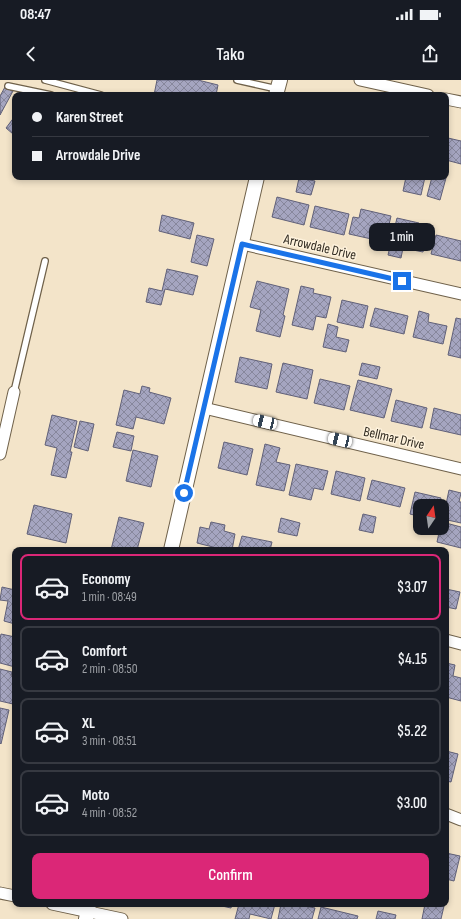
<!DOCTYPE html>
<html lang="en">
<head>
<meta charset="utf-8">
<style>
  :root { --surface:#171b24; --page:#20242c; --text:#f1f3f6; --muted:#9ea1a6; --line:#363941; --accent:#db2777 }
  body { margin:0; font-family:"Sofia Sans Condensed",sans-serif; background:var(--page); color:var(--text); height:100vh; display:flex; flex-direction:column; font-size:15px; white-space:nowrap }
  * { box-sizing:border-box; margin:0 }
  p { font-size:13px; color:var(--muted) }
  .icon { flex:none; width:22px; height:22px; fill:none; stroke:currentColor; stroke-width:2; stroke-linecap:round; stroke-linejoin:round }
  .map { position:relative; flex:1; overflow:hidden }
  .drawer { position:absolute; left:12px; top:467px; width:437px; height:360px; display:flex; flex-direction:column; background:var(--surface); border-radius:8px; box-shadow:0 2px 6px #0003 }
  .drawer>* { flex:none }
  .hud { position:absolute; left:12px; top:12px; width:437px; height:88px; border-radius:8px; box-shadow:0 2px 6px #0003; display:grid; align-content:center; height:88px; padding:0 20px; background:var(--surface) }
  .needle { width:26px; rotate:13deg }
  .fabs { position:absolute; left:413px; top:419px; display:grid; gap:8px }
  .fabs a { display:grid; place-items:center; width:36px; height:36px; border-radius:8px; background:var(--surface); box-shadow:0 2px 6px #0003; font-size:20px }
  .end { position:absolute; width:18px; height:18px; margin:-9px; border:5px solid #1a73e8; background:#fff; box-shadow:0 0 0 2px #fff }
  .from { border-radius:50% }
  .bubble { position:absolute; height:28px; border-radius:8px; background:var(--surface); box-shadow:0 2px 6px #0003; font-size:13px; font-weight:600; line-height:28px; text-align:center }
  .car { position:absolute; width:12px; height:24px; margin:-12px -6px; border-radius:5px; box-shadow:0 0 3px 1px #0007; background:linear-gradient(#fff 24%,#345 0 40%,#fff 0 76%,#345 0 86%,#fff 0) }
  .hud b { display:flex; align-items:center; gap:14px; height:38px; font-size:15px }
  .hud b+b { border-top:1px solid var(--line) }
  .hud i { width:10px; height:10px; background:var(--text) }
  ul { padding:7px 0 0; list-style:none }
  li { display:flex; align-items:center; gap:12px; height:66px; margin:0 8px 6px; padding:0 12px; border:2px solid var(--line); border-radius:8px }
  li div { flex:1 }
  li b { display:block; font-size:15px }
  li em { font-style:normal; font-weight:600 }
  li.selected { border-color:var(--accent) }
  li>.icon { width:36px; height:36px; stroke-width:1.5 }
  .button { display:flex; gap:8px; margin-top:auto; padding:8px 20px }
  .button a { flex:1; height:46px; border-radius:8px; background:var(--accent); color:#fff; font-size:16px; font-weight:600; line-height:46px; text-align:center }
  .status { display:flex; justify-content:space-between; align-items:center; height:28px; padding:0 20px; background:var(--surface); direction:ltr }
  .status svg { height:11px; fill:currentColor }
  header { display:flex; justify-content:space-between; align-items:center; height:52px; padding:0 20px; background:var(--surface); font-size:18px; font-weight:600 }
  .map>svg:first-child { display:block }
  .building { fill:url(#building-cross-hatch); stroke:#606078 }
  .lines { fill:none; stroke-linecap:round; stroke-linejoin:round }
  .service-casing { stroke:#6f614a; stroke-width:8 }
  .minor-casing { stroke:#6f614a; stroke-width:13 }
  .tertiary-casing { stroke:#6f614a; stroke-width:16 }
  .service { stroke:#fff; stroke-width:5.5 }
  .minor { stroke:#fff; stroke-width:11 }
  .tertiary { stroke:#fff; stroke-width:14 }
  .route { stroke:#1a73e8; stroke-width:5 }
  .labels { text-anchor:middle; dominant-baseline:central; stroke-width:3; stroke-linejoin:round; paint-order:stroke }
  .street-label { font-size:14px; fill:#312b21; stroke:#fef2dc }
</style>
</head>
<body>
<div class="status"><b>08:47</b><svg viewBox="0 0 49 12"><path d="M0 12V9h3v3zM5 12V6h3v6zM10 12V3h3v9zM15 12V0h3v12zM26 1h20v11H26zM47 4h2v5h-2z"/></svg></div>
<header><svg class="icon" aria-label="back" viewBox="0 0 24 24"><path d="M15 5l-7 7 7 7"/></svg>Tako<svg class="icon" aria-label="share" viewBox="0 0 24 24"><path d="M12 15V3M7 8l5-5 5 5M5 13v7h14v-7"/></svg></header>
<div class="map">
<svg width="461" height="839" viewBox="0 0 461 839">
  <defs>
    <pattern id="building-cross-hatch" width="8" height="8" patternUnits="userSpaceOnUse"><rect width="8" height="8" fill="#a5a5c0"/><path d="M0 0l8 8M0 8l8-8" fill="none" stroke="#87879c"/></pattern>
  </defs>
  <rect width="100%" height="100%" fill="#f3e4c9"/>
  <path class="building" d="M157 0H198L218 5 216 15H154Z
    M5 7 13 11 0 35V16Z
    M15 36V51L13 54 6 48Z
    M448 58 461 61V84L446 80V65Z
    M406 97H425L421 115 403 111Z
    M432 97 446 98 440 120 427 116Z
    M299 98 315 101 311 115 296 112Z
    M277 117 309 125 304 145 272 137Z
    M315 126 349 134 344 155 310 147Z
    M361 129 391 136 385 162 349 154 353 137 359 138Z
    M162 135 194 143 190 159 159 151Z
    M397 138 419 143 417 152 428 154 423 172 403 168 401 178 388 175Z
    M197 155 214 159 207 186 191 182Z
    M436 155 461 161V181L431 174Z
    M167 189 198 196 193 215 165 209 161 225 146 222 149 208 162 211Z
    M257 201 289 209 283 235 285 236 280 257 256 251 261 230 250 227Z
    M301 206 314 209 313 213 331 217 326 238 316 236 313 250 292 245Z
    M342 220 368 226 363 248 337 242Z
    M375 228 408 236 404 254 370 246Z
    M419 231 429 234 428 242 447 246 443 264 413 257Z
    M456 238 461 239V278L448 275Z
    M328 244 338 247 336 257 349 260 346 272 323 267Z
    M240 277 272 284 267 309 235 302Z
    M283 283 313 290 307 319 276 312Z
    M362 283 380 287 377 299 359 295Z
    M320 299 350 306 344 330 314 323Z
    M358 300 392 309 384 338 350 330Z
    M142 306 150 308 149 312 171 318 164 344 136 337 133 349 116 345 124 310 140 314Z
    M396 320 427 328 422 348 391 341Z
    M434 328 461 335V355L430 348Z
    M52 335 77 341 70 372H72L66 398 51 395 57 368 45 365Z
    M80 341 94 344 88 371 74 367Z
    M117 352 134 356 131 371 113 367Z
    M224 362 253 369 247 395 218 388Z
    M265 364 280 368 276 382 290 385 284 411 256 405Z
    M133 370 158 376 151 407 126 401Z
    M296 384 328 391 323 410 314 408 311 420 289 415Z
    M336 391 365 398 360 421 331 414Z
    M372 400 405 408 400 427 367 419Z
    M449 410 461 413 459 422H461V443L443 439Z
    M415 412 441 418 439 426H420V443L416 442 418 436 410 434Z
    M34 425 72 434 66 463 27 454Z
    M363 434 376 437 373 453 359 450Z
    M119 437 144 443 137 470H111Z
    M281 438 300 443 297 456 278 452Z
    M211 442 225 445 224 451 235 454 232 470H212L213 467 197 463 200 447 209 449Z
    M442 442 461 447V468L437 462 440 448H442Z
    M242 456 272 462 270 470H238Z
    M2 507 15 510V544L4 541 8 521 0 520Z
    M446 509 460 512 456 529 446 527Z
    M1 554 15 557V587L0 583V559Z
    M446 583 455 585 453 596 461 598V621L446 617Z
    M0 589 12 592 11 596 15 597V615L13 624 0 621Z
    M0 628 9 630 1 664 0 663Z
    M446 671 458 674 451 702 446 701Z
    M446 773 460 776 454 801 446 799Z
    M213 824H232L231 828Z
    M239 824H275L271 839 250 834 249 839H235Z
    M281 824H295L315 828 312 839H278Z
    M425 824H436L444 826 441 839H422Z
    M321 827 358 836 357 839H318Z
    M378 831 396 835 395 839H376Z"/>
  <g class="lines">
    <defs>
      <path id="service" d="M45 0 101 15
        M237 0 277 9
        M8 6 51 15
        M14 312 45 181"/>
      <path id="minor" d="M360 0 428 15
        M446 19 461 22
        M242 164 461 214
        M204 328 461 389
        M0 374 14 312
        M446 560 461 564
        M446 734 461 740
        M0 813 15 816
        M52 824 122 839"/>
      <path id="tertiary" d="M276 15 280 0
        M171 470 257 97
        M86 839 89 824"/>
    </defs>
    <use href="#service" class="service-casing"/>
    <use href="#minor" class="minor-casing"/>
    <use href="#tertiary" class="tertiary-casing"/>
    <use href="#service" class="service"/>
    <use href="#minor" class="minor"/>
    <use href="#tertiary" class="tertiary"/>
  </g>
  <g class="lines">
    <path class="route" d="M184 413 242 164 402 201"/>
  </g>
  <g class="labels">
    <g class="street-label">
      <text transform="translate(320 167) rotate(13)">Arrowdale Drive</text>
      <text transform="translate(394 358) rotate(13)">Bellmar Drive</text>
    </g>
  </g>
</svg>
<div class="fabs">
<a><svg class="needle" viewBox="-14 -14 28 28"><path d="M0-13l5 13h-10z" fill="#e53935"/><path d="M0 13l5-13h-10z" fill="#9ea1a6"/></svg></a>
</div>
<i class="end from" style="left:184px;top:413px"></i>
<i class="end" style="left:402px;top:201px"></i>
<div class="bubble" style="left:369px;top:143px;width:66px">1 min</div>
<i class="car" style="left:265px;top:342px;rotate:283deg"></i>
<i class="car" style="left:340px;top:360px;rotate:283deg"></i>
<div class="hud">
<b><i class="from"></i>Karen Street</b>
<b><i></i>Arrowdale Drive</b>
</div>
<section class="drawer">
<ul>
<li class="selected"><svg class="icon" aria-label="car" viewBox="0 0 24 24"><path d="M5 17H2v-5l4-1 3-4h7l3 4 3 1v5h-3M9 17h6M6 11h13"/><circle cx="7" cy="17" r="2"/><circle cx="17" cy="17" r="2"/></svg><div><b>Economy</b><p>1 min · 08:49</p></div><em>$3.07</em></li>
<li><svg class="icon" aria-label="car" viewBox="0 0 24 24"><path d="M5 17H2v-5l4-1 3-4h7l3 4 3 1v5h-3M9 17h6M6 11h13"/><circle cx="7" cy="17" r="2"/><circle cx="17" cy="17" r="2"/></svg><div><b>Comfort</b><p>2 min · 08:50</p></div><em>$4.15</em></li>
<li><svg class="icon" aria-label="car" viewBox="0 0 24 24"><path d="M5 17H2v-5l4-1 3-4h7l3 4 3 1v5h-3M9 17h6M6 11h13"/><circle cx="7" cy="17" r="2"/><circle cx="17" cy="17" r="2"/></svg><div><b>XL</b><p>3 min · 08:51</p></div><em>$5.22</em></li>
<li><svg class="icon" aria-label="car" viewBox="0 0 24 24"><path d="M5 17H2v-5l4-1 3-4h7l3 4 3 1v5h-3M9 17h6M6 11h13"/><circle cx="7" cy="17" r="2"/><circle cx="17" cy="17" r="2"/></svg><div><b>Moto</b><p>4 min · 08:52</p></div><em>$3.00</em></li>
</ul>
<div class="button"><a>Confirm</a></div>
</section>
</div>
</body>
</html>
